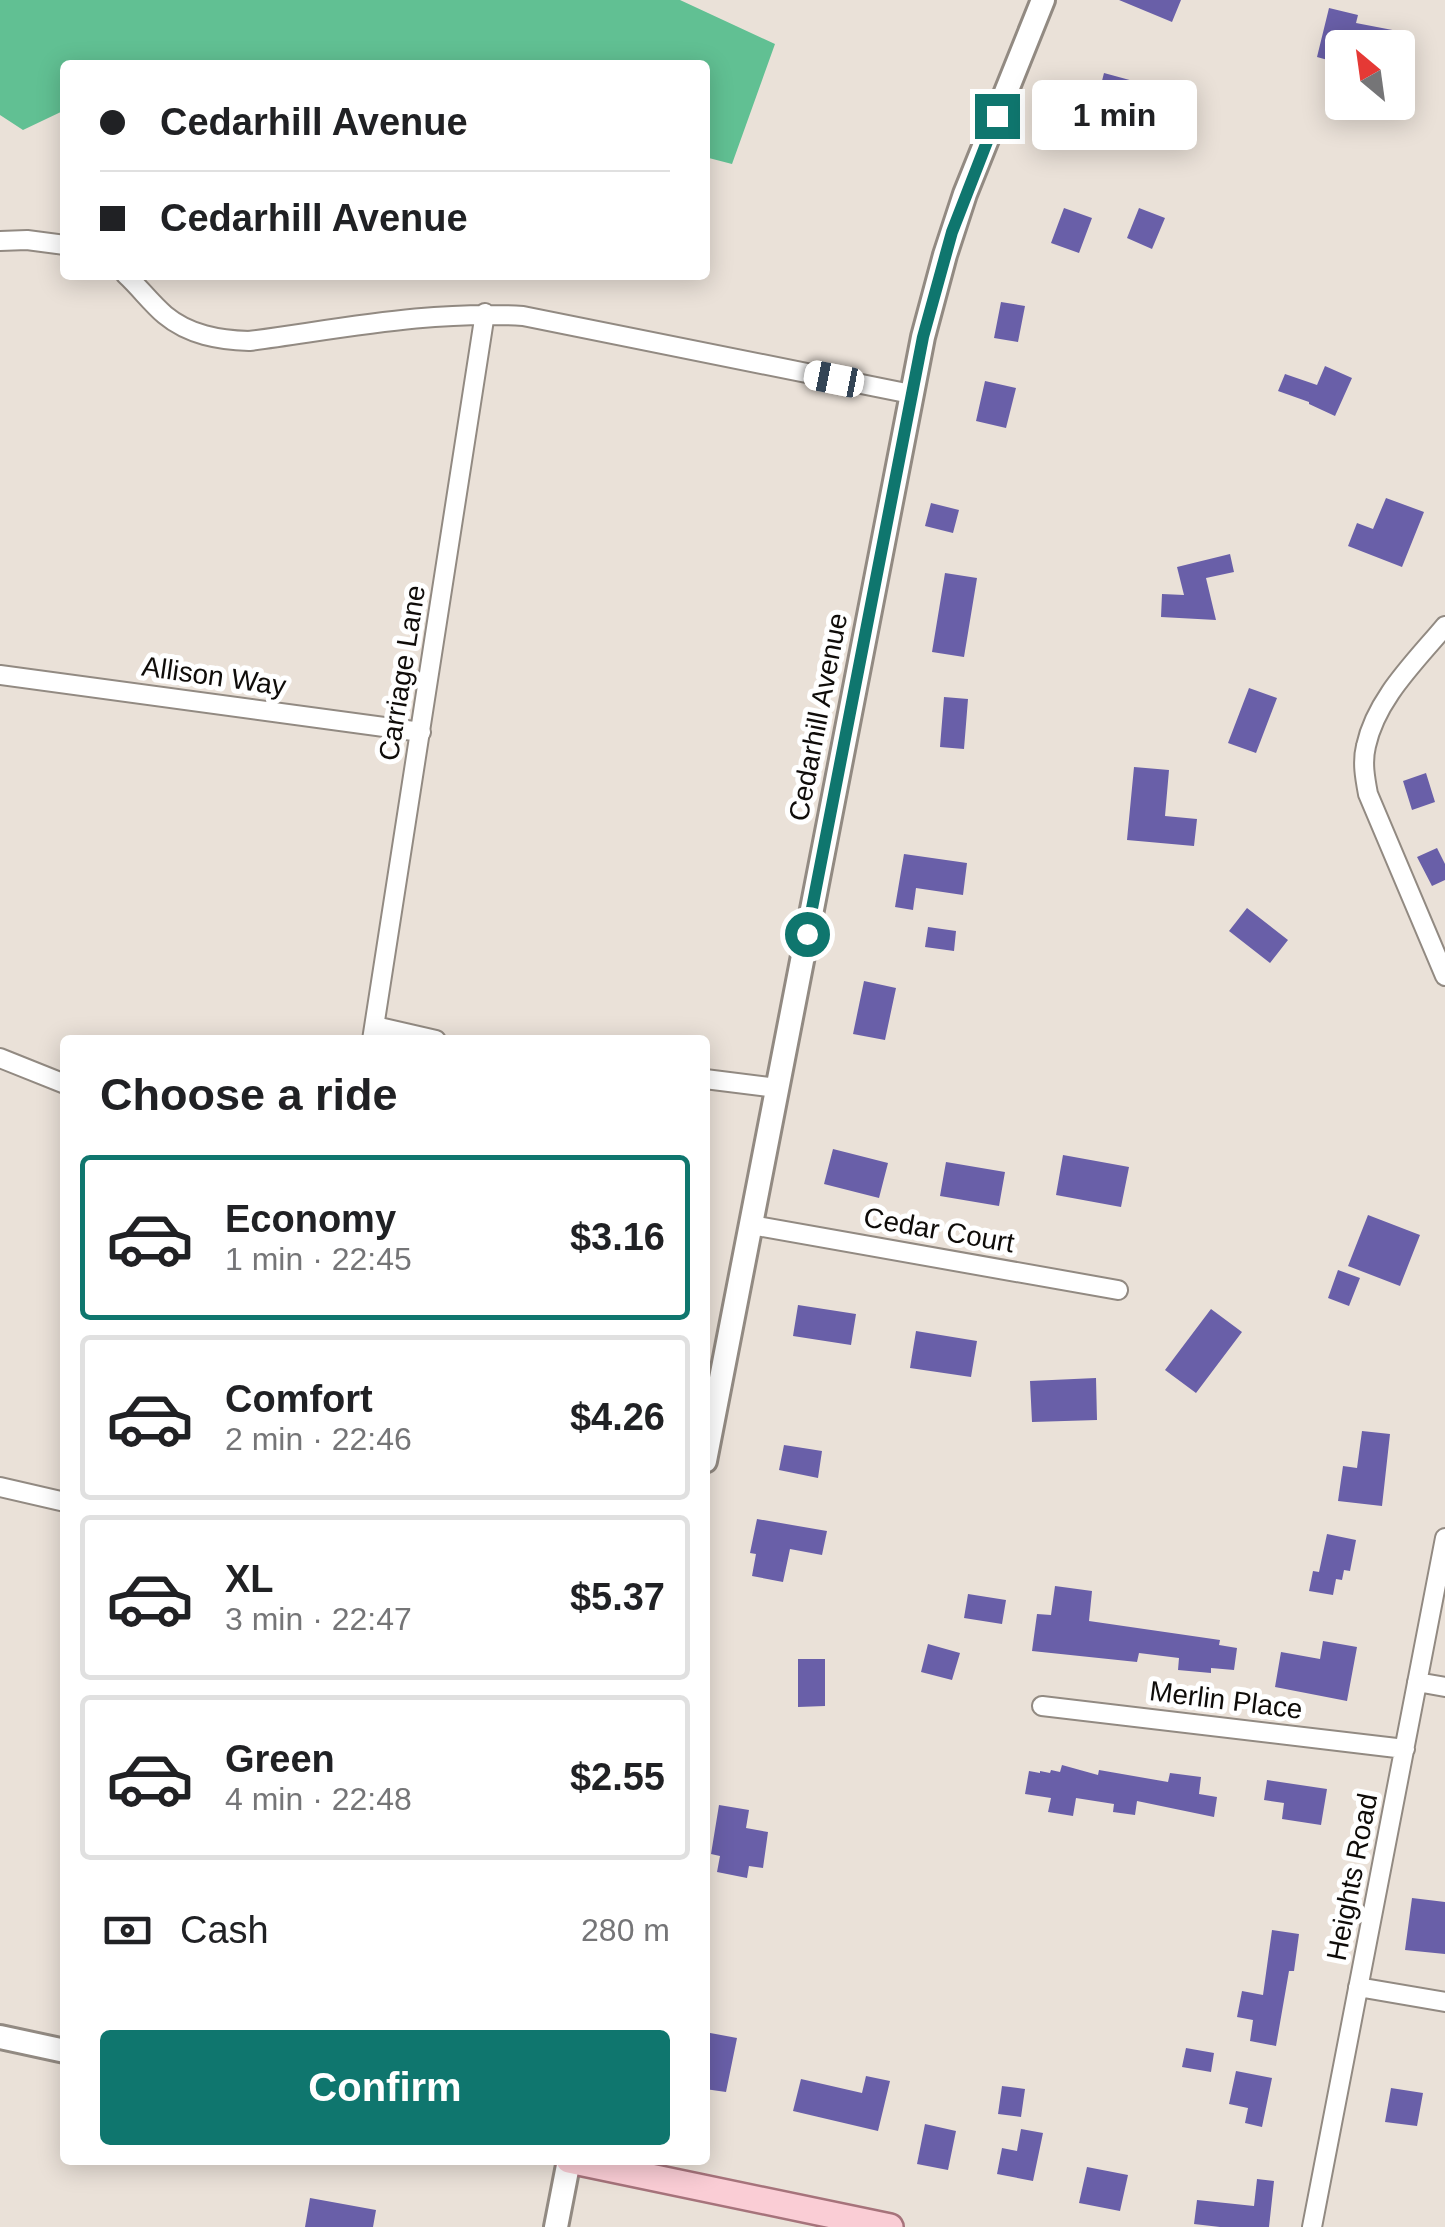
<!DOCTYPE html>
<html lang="en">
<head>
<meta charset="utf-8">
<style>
  :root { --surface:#fff; --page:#f2f2f2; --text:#202124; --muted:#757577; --line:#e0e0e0; --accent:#0f766e }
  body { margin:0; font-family:Arial,sans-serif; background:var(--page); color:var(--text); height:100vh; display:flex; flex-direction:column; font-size:38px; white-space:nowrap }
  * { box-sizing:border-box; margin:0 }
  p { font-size:32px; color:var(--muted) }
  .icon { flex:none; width:55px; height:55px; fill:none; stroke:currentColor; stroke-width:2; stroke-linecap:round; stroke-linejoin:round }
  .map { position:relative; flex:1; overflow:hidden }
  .panel { position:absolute; left:60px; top:1035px; width:650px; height:1130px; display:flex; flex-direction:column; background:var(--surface); border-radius:10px; box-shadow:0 5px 25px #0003 }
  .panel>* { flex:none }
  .top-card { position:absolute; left:60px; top:60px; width:650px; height:220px; border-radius:10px; box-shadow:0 5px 25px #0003; display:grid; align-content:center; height:220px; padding:0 40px; background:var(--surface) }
  .needle { width:65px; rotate:331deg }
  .controls { position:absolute; left:1325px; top:30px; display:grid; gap:20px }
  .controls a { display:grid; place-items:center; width:90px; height:90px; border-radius:10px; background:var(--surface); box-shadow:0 5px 25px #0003; font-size:50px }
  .end { position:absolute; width:45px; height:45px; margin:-22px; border:12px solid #0f766e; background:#fff; box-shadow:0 0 0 5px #fff }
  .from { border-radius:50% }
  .bubble { position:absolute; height:70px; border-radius:10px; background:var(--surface); box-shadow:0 5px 25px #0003; font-size:32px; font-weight:600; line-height:70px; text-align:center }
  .car { position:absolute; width:30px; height:60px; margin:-30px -15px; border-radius:12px; box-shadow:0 0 8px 2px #0007; background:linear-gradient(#fff 24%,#345 0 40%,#fff 0 76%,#345 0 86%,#fff 0) }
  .top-card b { display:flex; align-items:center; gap:35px; height:95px; font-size:38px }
  .top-card b+b { border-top:2px solid var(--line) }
  .top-card i { width:25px; height:25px; background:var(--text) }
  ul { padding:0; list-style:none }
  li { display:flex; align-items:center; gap:30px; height:165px; margin:0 20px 15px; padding:0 20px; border:5px solid var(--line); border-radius:10px }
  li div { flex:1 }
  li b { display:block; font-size:38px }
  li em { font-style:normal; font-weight:600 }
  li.selected { border-color:var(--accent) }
  li>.icon { width:90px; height:90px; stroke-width:1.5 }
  h2 { padding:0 40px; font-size:45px; line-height:120px }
  .pay { display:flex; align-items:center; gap:25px; height:110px; padding:0 40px; font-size:38px }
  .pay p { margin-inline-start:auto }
  .action { display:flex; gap:20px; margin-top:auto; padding:20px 40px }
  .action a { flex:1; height:115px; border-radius:10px; background:var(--accent); color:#fff; font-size:40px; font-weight:600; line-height:115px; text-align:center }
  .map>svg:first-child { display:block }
  .forest { fill:#61c093 }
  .building { fill:#695fa8 }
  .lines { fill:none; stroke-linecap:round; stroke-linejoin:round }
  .street-casing { stroke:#928a82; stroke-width:22 }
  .secondary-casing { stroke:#928a82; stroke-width:28 }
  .primary-casing { stroke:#a6737b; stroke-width:30 }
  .street { stroke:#fff; stroke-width:18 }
  .secondary { stroke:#fff; stroke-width:22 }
  .primary { stroke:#facdd5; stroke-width:25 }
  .route { stroke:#0f766e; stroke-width:12 }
  .labels { text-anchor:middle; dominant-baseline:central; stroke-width:10; stroke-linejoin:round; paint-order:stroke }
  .street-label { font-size:28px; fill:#0f0c09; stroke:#fff }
</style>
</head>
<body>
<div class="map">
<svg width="1445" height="2227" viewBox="0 0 1445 2227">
  <rect width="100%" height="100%" fill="#eae1d8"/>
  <path class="forest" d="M0 0H680L775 44 732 164 705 157V65H65V110L23 130 0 115Z"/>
  <path class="building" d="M1119 0H1181L1172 22Z
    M1329 8 1358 15 1356 23 1408 33 1405 48H1342V64L1317 57Z
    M1104 73 1137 82 1128 114 1118 111 1112 132 1104 129 1099 147 1077 141 1084 117 1092 120Z
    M1064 208 1092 218 1079 253 1051 243Z
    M1139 208 1165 218 1152 249 1127 238Z
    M1001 302 1025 306 1018 342 994 338Z
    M1325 366 1352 378 1335 416 1309 404V402L1278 391 1285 374 1317 385Z
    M985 381 1016 388 1006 428 976 421Z
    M1386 498 1424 512 1402 567 1348 546 1357 523 1373 529Z
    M931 503 959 510 953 533 925 526Z
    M1230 554 1234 572 1206 578 1216 620 1161 617 1162 594 1184 595 1177 567Z
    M945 573 977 578 964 657 932 652Z
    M1249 688 1277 698 1256 753 1228 743Z
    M944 697 968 699 964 749 940 747Z
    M1134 767 1169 770 1165 816 1197 819 1194 846 1127 840Z
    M1426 773 1435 802 1412 810 1403 781Z
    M1437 848 1445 864V880L1432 886 1417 857Z
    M904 854 967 863 963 895 916 888 913 910 895 907Z
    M1247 908 1288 940 1270 963 1229 931Z
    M928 927 956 931 954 951 925 947Z
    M864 981 896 988 885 1040 853 1034Z
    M833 1149 888 1163 879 1198 824 1184Z
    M1063 1155 1129 1167 1121 1207 1056 1195Z
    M946 1162 1005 1172 999 1206 940 1196Z
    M1368 1215 1420 1235 1400 1286 1348 1266Z
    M1338 1270 1360 1278 1349 1306 1328 1298Z
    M798 1305 856 1314 851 1345 793 1336Z
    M1211 1309 1242 1332 1196 1393 1165 1370Z
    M916 1331 977 1341 971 1377 910 1368Z
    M1096 1378 1097 1420 1032 1422 1030 1381Z
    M1362 1431 1390 1434 1382 1506 1338 1501 1343 1466 1357 1468Z
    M784 1445 822 1451 818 1478 779 1470Z
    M757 1519 827 1531 822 1555 790 1549 783 1582 752 1576 756 1554 750 1553Z
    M1327 1534 1356 1540 1350 1571 1344 1570 1342 1580 1336 1579 1333 1595 1309 1591 1313 1571 1319 1572Z
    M1055 1586 1092 1591 1089 1621 1220 1640 1219 1645 1237 1648 1234 1670 1211 1668V1673L1178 1670 1179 1658 1139 1653 1137 1662 1032 1651 1037 1614 1051 1615Z
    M968 1594 1006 1600 1002 1624 964 1618Z
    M1323 1641 1357 1647 1347 1701 1275 1687 1281 1652 1320 1659Z
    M928 1644 960 1653 952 1680 921 1672Z
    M798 1659H825V1706L798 1707Z
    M1062 1765 1098 1775 1099 1770 1168 1782 1170 1773 1201 1777 1199 1794 1217 1797 1214 1817 1137 1801 1135 1815 1113 1812 1114 1804 1076 1798 1073 1816 1048 1812 1051 1798 1025 1794 1029 1771 1040 1773V1771L1050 1773 1051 1770 1060 1772Z
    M1267 1780 1327 1789 1321 1825 1282 1819 1284 1803 1264 1800Z
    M719 1805 749 1810 746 1828 768 1832 763 1868 749 1866 747 1878 717 1872 720 1856 711 1854Z
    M1412 1898 1445 1902V1954L1405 1950Z
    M1272 1930 1299 1934 1294 1971H1289L1276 2046 1250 2041 1253 2020 1237 2017 1242 1991 1263 1995Z
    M705 2032 737 2038 726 2092 705 2089Z
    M1186 2048 1214 2053 1211 2072 1182 2067Z
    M1236 2071 1272 2078 1262 2127 1245 2123 1248 2108 1229 2104Z
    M866 2076 890 2081 878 2131 793 2111 801 2079 862 2093Z
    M1002 2086 1025 2089 1021 2117 998 2114Z
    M1391 2088 1423 2093 1417 2126 1385 2122Z
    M925 2124 956 2131 948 2170 917 2164Z
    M1021 2129 1043 2133 1033 2181 997 2174 1002 2148 1017 2151Z
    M1087 2167 1128 2175 1120 2211 1079 2203Z
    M1257 2179 1274 2181 1269 2227H1220L1194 2224 1197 2200 1254 2206Z
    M310 2198 376 2210 373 2227H305Z"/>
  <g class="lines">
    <defs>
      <path id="street" d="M0 241 27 240 65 245
        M126 275C140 288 151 303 165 315 189 335 219 340 249 341 340 329 432 310 523 316L911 394
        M1445 626C1415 662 1376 699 1366 746 1362 762 1365 778 1368 794L1445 976
        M0 675 421 732
        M375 1026 436 1040
        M372 1040 485 313
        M0 1058 65 1084
        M705 1079 777 1088
        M751 1225 1118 1290
        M0 1487 65 1502
        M1417 1682 1445 1687
        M1042 1706 1405 1749
        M1358 1987 1445 2002
        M1312 2227 1445 1538"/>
      <path id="secondary" d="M705 1461 923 337 945 255 965 194 1043 0
        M0 2037 65 2051
        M556 2227 569 2160"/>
      <path id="primary" d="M569 2160 890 2227"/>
    </defs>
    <use href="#street" class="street-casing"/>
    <use href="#secondary" class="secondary-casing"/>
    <use href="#primary" class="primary-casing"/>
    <use href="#street" class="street"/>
    <use href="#secondary" class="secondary"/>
    <use href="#primary" class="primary"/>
  </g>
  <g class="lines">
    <path class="route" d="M807 934 923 337 952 232 997 116"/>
  </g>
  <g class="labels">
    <g class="street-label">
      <text transform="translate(402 673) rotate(-81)">Carriage Lane</text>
      <text transform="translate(214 676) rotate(8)">Allison Way</text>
      <text transform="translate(818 717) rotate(-79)">Cedarhill Avenue</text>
      <text transform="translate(939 1230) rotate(10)">Cedar Court</text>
      <text transform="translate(1226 1700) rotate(7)">Merlin Place</text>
      <text transform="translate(1352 1877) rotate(-79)">Heights Road</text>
    </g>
  </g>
</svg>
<div class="controls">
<a><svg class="needle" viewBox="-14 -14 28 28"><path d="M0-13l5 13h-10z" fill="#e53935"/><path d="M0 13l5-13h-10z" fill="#757577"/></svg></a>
</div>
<i class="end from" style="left:807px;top:934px"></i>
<i class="end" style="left:997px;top:116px"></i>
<div class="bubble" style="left:1032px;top:80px;width:165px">1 min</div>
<i class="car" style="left:834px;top:379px;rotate:281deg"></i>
<div class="top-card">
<b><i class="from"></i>Cedarhill Avenue</b>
<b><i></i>Cedarhill Avenue</b>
</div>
<section class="panel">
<h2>Choose a ride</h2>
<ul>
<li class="selected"><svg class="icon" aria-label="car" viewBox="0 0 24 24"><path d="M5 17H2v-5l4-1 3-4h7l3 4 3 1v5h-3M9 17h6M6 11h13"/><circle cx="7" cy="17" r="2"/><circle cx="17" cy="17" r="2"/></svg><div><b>Economy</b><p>1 min · 22:45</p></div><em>$3.16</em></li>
<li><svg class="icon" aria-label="car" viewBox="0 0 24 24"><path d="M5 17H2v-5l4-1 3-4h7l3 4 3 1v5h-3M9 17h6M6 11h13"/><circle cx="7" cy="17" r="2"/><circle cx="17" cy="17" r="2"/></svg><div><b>Comfort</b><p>2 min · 22:46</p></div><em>$4.26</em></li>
<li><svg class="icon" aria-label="car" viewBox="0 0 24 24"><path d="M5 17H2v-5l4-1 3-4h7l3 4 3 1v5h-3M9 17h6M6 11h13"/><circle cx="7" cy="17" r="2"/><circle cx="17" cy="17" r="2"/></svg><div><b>XL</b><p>3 min · 22:47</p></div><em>$5.37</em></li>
<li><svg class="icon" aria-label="car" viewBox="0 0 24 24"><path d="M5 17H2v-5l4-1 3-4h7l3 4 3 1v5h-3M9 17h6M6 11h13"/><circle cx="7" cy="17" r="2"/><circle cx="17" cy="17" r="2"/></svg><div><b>Green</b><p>4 min · 22:48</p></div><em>$2.55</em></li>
</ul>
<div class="pay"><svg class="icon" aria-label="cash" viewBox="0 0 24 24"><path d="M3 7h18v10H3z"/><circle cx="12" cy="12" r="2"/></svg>Cash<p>280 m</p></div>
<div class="action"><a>Confirm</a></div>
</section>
</div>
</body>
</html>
